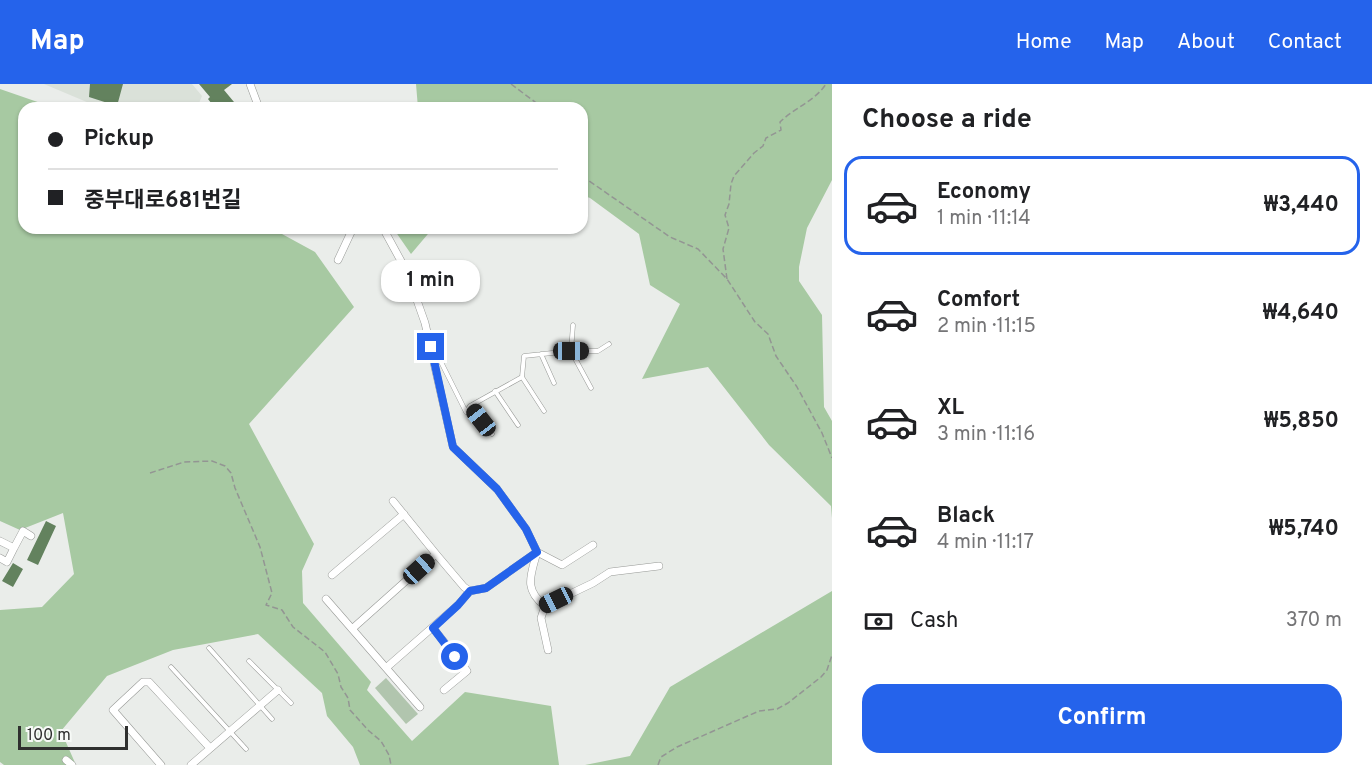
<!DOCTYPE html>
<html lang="en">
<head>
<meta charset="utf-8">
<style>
  :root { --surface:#fff; --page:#f2f2f2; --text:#202124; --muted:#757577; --line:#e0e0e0; --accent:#2563eb }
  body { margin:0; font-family:Overpass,"Noto Sans KR",sans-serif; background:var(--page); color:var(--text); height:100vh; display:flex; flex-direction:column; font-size:22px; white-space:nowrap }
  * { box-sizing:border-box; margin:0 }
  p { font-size:20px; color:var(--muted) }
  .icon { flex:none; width:33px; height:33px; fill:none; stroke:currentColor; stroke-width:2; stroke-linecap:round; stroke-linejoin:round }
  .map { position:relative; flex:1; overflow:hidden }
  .panel { display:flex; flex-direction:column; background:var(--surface); width:540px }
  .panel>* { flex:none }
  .guide { position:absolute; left:18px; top:18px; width:570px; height:132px; border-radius:18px; box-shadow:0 2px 4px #0004; display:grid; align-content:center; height:132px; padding:0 30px; background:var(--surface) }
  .scale { position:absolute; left:18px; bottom:15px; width:110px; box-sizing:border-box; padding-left:6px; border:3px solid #2f302f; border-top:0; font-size:16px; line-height:21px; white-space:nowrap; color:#2f302f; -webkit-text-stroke:4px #f7faf7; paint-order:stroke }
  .end { position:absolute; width:27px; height:27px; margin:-14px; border:8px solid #2563eb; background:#fff; box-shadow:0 0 0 3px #fff }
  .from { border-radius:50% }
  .bubble { position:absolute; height:42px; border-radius:18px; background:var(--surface); box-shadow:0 2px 4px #0004; font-size:20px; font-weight:700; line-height:42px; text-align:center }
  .car { position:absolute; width:18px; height:36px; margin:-18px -9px; border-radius:8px; box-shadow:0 0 4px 2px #0007; background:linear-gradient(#222 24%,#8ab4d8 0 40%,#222 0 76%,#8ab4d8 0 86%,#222 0) }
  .guide b { display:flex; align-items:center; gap:21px; height:57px; font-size:22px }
  .guide b+b { border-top:2px solid var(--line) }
  .guide i { width:15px; height:15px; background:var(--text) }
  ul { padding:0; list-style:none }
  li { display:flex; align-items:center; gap:18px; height:99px; margin:0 12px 9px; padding:0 18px; border:3px solid transparent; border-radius:18px }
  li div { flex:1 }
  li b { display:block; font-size:22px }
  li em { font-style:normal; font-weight:700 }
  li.active { border-color:var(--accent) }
  li>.icon { width:54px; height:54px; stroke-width:1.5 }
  h2 { padding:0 30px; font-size:27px; line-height:72px }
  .pay { display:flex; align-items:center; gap:15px; height:66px; padding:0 30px; font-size:22px }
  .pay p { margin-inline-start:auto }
  .action { display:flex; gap:12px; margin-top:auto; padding:12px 30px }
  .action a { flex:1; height:69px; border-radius:18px; background:var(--accent); color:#fff; font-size:24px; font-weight:700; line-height:69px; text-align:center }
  header { display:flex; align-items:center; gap:36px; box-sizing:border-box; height:84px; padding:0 30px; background:var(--accent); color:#fff }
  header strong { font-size:28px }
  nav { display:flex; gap:33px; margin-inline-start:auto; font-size:21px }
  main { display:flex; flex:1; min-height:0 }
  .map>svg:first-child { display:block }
  .built { fill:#dae1d9 }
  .green { fill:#b1c5ae }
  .forest { fill:#a7c9a2 }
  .building { fill:#63825e }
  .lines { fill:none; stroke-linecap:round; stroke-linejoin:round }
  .lane-casing { stroke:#979996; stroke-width:5 }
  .street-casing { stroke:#979996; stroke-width:8 }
  .path { stroke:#939593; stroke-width:1.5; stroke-dasharray:6 3; stroke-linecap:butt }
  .lane { stroke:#fff; stroke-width:4 }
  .street { stroke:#fff; stroke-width:7 }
  .route { stroke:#2563eb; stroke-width:8 }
</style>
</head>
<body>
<header>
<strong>Map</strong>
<nav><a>Home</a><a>Map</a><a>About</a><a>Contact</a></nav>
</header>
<main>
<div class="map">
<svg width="832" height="681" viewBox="0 0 832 681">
  <rect width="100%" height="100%" fill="#eaedea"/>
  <path class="built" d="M44 0H192L202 12 197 24H101Z"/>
  <path class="green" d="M386 594 418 630 406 640 375 604Z"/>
  <path class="forest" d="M416 0H832V96L807 144 799 183V197L822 231 824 323 832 337V434L831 422 769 361 708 283 642 295 680 220 650 201 639 150 590 114 582 111V24H418Z
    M0 5 55 24H24V144H271L315 168 354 223 249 340 314 460 302 487 303 519 371 598 367 606 412 657 465 608 551 622 559 681H360L353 663 327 632 322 609 258 550 173 566 107 592 61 647 76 681H4L0 678V526L42 523 74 490 63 429 20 446 0 437Z
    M393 144H433L411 170Z
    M832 507V681H585L630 672 670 603Z"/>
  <path class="building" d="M90 0H123L117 22 89 13Z
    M199 0H232L224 6 239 24H215L208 15 210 13Z
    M46 437 56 442 38 481 27 476Z
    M13 479 23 485 13 503 2 497Z"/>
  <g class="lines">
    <defs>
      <path id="lane" d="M573 241 571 267 591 304
        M433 266 442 280 466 328 470 322 522 293 524 272 571 267H598L609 260
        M541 270 554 299
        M522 293 544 327
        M495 307 518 341
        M470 322 492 350
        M209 564 272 635
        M249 577 291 619
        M171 583 246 665"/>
      <path id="street" d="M250 0 259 24
        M383 144 407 188 425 239 453 363 497 405 526 445 537 468
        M338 176 353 144
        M393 417 436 470
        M0 457 14 464 7 478 0 474
        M14 464 23 447 31 452
        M537 468C531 491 523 505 545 522L593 499 610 488 659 482
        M537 468 562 481 593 461
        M332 491 404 430
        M326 515 420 623
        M545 522 541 534 548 566
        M433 544 467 587 444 606
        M352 545 436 470 464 503 470 507
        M386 584 458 521 470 507 486 504 537 468
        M66 676 72 681
        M161 681 113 626 143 598H149L210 664
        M191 681 278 606"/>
    </defs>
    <use href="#lane" class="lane-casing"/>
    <use href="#street" class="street-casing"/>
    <path class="path" d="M511 0 543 24
      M582 92 670 153 698 165 727 195 755 238 768 250 776 272 797 303 822 349 832 374
      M727 195 723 165 729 144 725 131 729 120 731 100 734 92 754 69 763 62 766 54 781 46 780 38C794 24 815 17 826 0
      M150 389 184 378 212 377 225 382 231 389 235 404 260 463 272 509 266 521 282 526 293 543 325 568 338 590 341 603 348 614 350 626 369 647 381 657 389 671 391 681
      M658 681 661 673 677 663 759 627 777 625 788 619 821 593 827 586 832 571"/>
    <use href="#lane" class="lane"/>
    <use href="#street" class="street"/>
  </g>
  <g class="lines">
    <path class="route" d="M431 263 453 363 497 405 526 445 537 468 486 504 470 507 458 521 433 544 455 573"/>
  </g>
</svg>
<div class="scale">100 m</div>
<i class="end from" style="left:455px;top:573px"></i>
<i class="end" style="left:431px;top:263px"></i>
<div class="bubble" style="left:381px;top:176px;width:99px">1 min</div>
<i class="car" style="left:571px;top:267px;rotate:90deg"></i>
<i class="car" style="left:481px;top:336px;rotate:322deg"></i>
<i class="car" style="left:419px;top:485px;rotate:48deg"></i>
<i class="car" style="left:556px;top:516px;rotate:244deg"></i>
<div class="guide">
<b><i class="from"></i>Pickup</b>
<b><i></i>중부대로681번길</b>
</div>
</div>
<section class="panel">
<h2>Choose a ride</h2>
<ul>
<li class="active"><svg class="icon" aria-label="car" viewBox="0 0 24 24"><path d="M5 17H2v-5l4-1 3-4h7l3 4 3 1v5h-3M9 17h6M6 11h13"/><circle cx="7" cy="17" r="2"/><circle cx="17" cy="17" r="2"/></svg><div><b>Economy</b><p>1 min · 11:14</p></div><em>₩3,440</em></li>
<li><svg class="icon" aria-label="car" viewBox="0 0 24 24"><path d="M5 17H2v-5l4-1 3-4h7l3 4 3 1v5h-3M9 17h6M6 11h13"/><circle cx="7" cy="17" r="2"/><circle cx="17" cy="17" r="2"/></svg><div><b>Comfort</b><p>2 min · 11:15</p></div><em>₩4,640</em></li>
<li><svg class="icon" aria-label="car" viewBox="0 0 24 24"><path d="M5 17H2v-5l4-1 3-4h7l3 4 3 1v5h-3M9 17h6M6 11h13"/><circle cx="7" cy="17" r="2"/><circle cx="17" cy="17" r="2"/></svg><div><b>XL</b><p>3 min · 11:16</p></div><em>₩5,850</em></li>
<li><svg class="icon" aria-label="car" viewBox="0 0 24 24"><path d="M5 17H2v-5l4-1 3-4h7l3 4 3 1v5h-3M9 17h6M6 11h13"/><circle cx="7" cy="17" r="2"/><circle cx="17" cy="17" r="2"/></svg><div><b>Black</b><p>4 min · 11:17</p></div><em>₩5,740</em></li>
</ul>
<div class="pay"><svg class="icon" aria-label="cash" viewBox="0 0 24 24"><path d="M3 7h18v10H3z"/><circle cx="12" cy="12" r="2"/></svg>Cash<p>370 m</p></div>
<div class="action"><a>Confirm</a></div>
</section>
</main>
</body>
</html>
